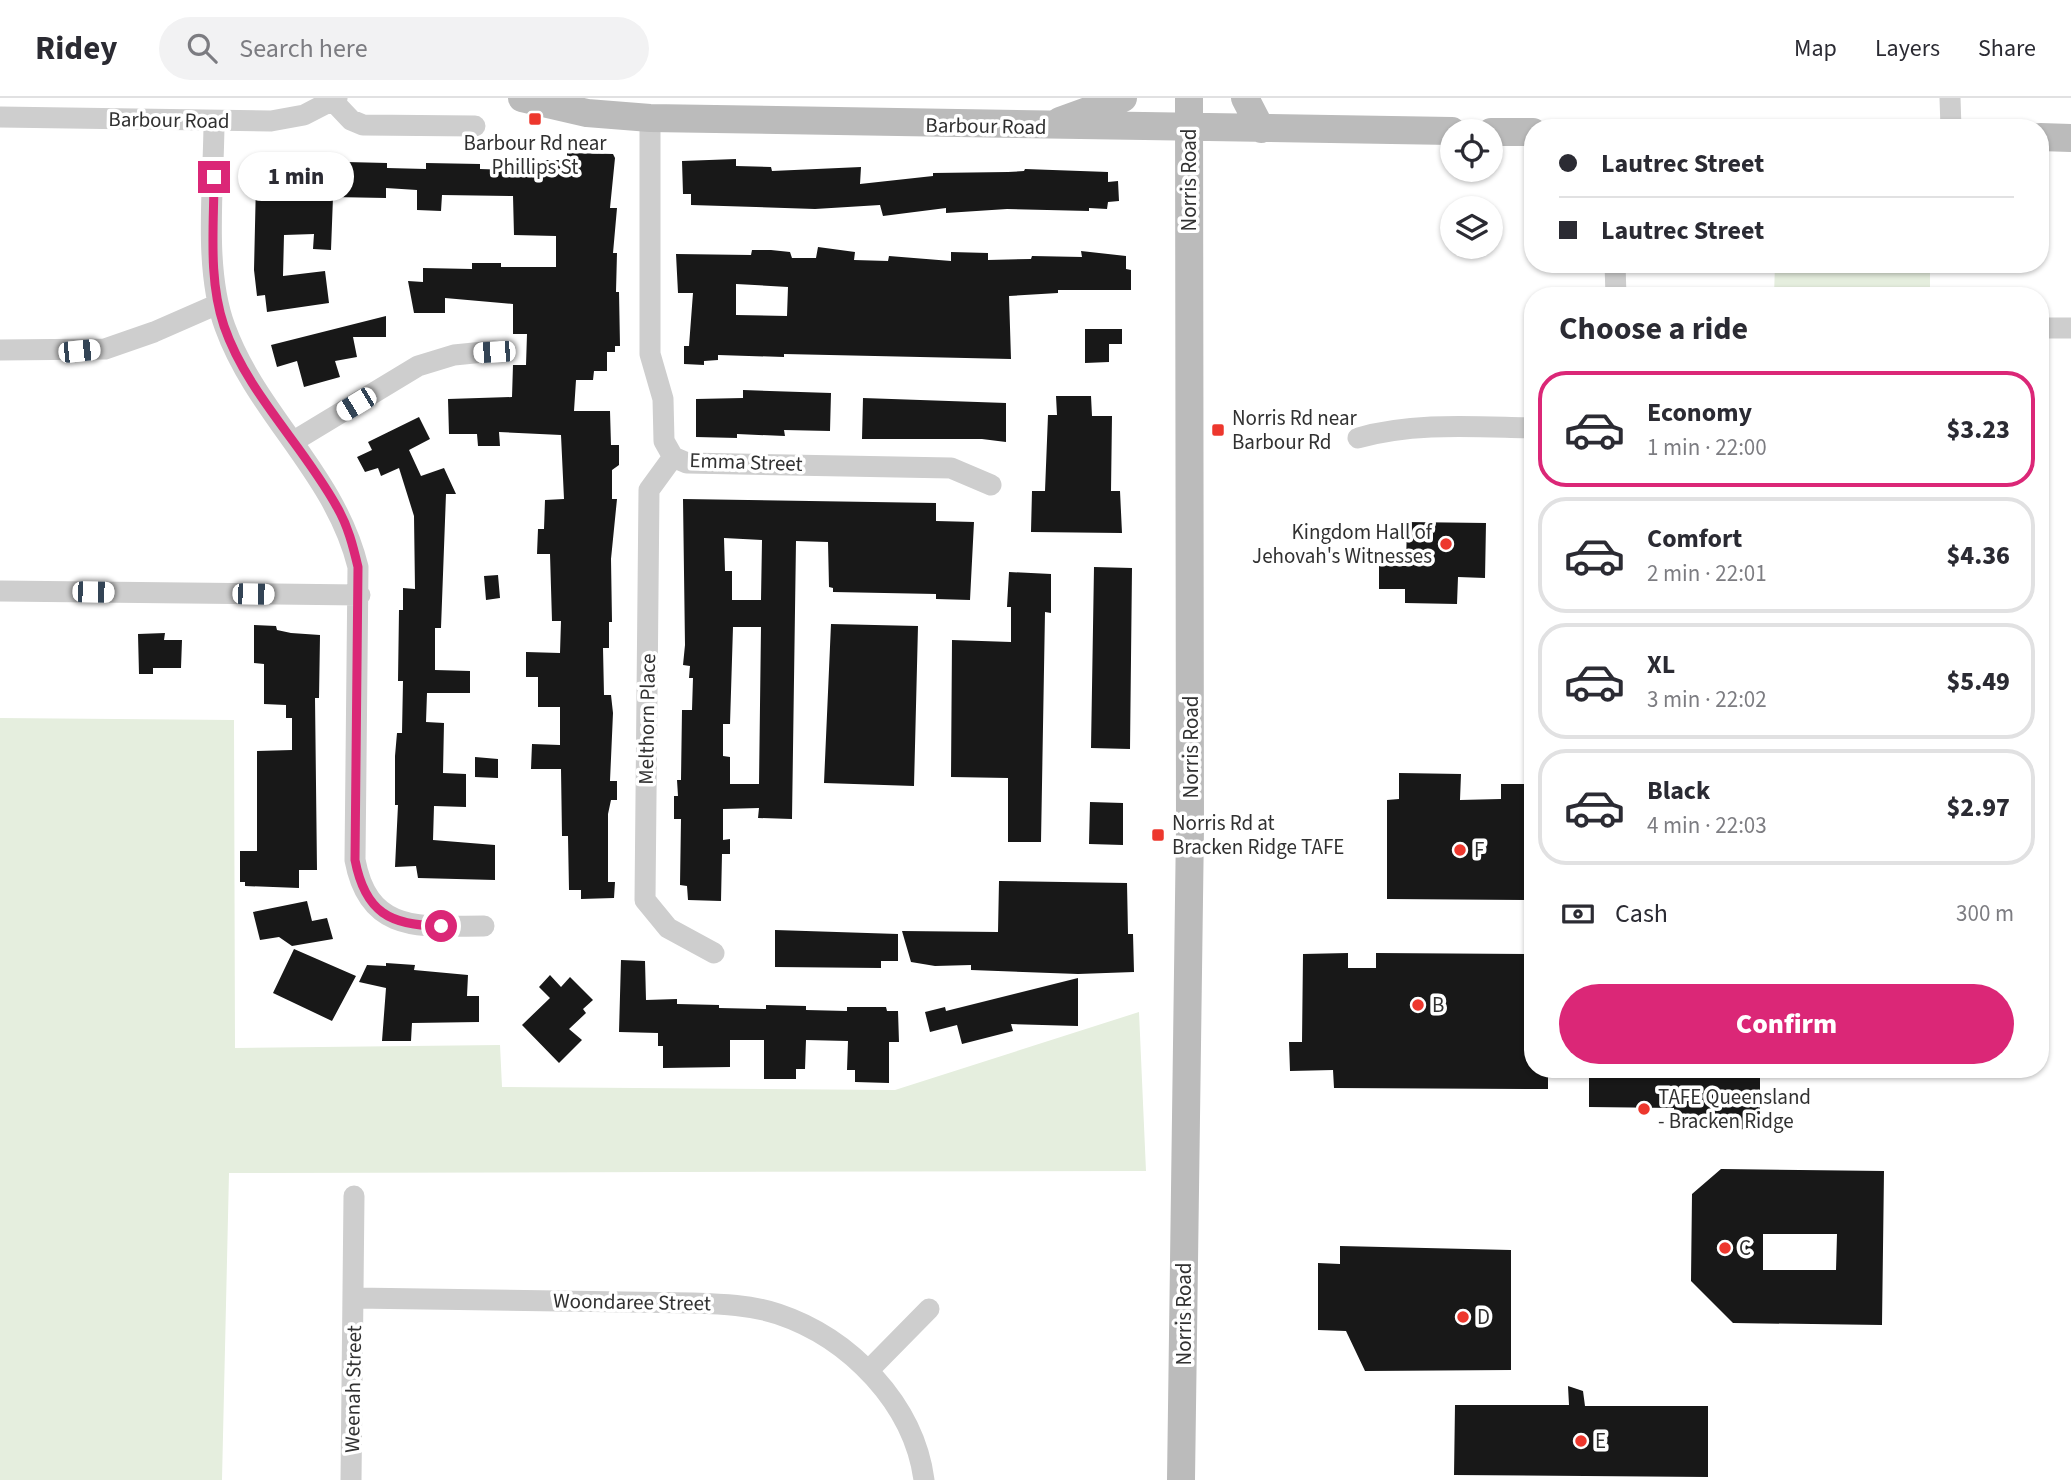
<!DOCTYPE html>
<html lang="en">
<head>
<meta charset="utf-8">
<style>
  :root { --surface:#fff; --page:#f2f2f3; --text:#2b2b33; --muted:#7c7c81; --line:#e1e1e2; --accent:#db2777 }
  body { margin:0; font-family:"Source Sans 3",sans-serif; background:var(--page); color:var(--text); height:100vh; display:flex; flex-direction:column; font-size:26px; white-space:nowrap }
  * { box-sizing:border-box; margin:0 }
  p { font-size:23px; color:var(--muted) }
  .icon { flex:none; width:38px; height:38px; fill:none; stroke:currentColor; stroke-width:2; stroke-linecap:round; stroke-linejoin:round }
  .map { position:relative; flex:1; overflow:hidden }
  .sheet { position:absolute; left:1524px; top:189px; width:525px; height:791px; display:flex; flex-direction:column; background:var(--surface); border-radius:28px; box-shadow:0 2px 5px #0004 }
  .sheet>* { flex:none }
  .top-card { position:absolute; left:1524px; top:21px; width:525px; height:154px; border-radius:28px; box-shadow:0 2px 5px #0004; display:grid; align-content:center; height:154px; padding:0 35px; background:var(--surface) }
  .tools { position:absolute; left:1440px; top:21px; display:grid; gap:14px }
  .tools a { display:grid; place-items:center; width:63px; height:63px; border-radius:50%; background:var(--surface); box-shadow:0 2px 5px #0004; font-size:35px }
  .end { position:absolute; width:32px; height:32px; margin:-16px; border:9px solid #db2777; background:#fff; box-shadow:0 0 0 4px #fff }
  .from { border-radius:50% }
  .bubble { position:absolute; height:49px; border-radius:24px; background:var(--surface); box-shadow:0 2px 5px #0004; font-size:23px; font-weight:800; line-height:49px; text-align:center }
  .car { position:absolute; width:21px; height:42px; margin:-21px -10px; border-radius:9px; box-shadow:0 0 5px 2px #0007; background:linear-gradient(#fff 24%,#345 0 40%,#fff 0 76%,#345 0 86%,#fff 0) }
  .top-card b { display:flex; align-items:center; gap:24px; height:66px; font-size:26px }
  .top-card b+b { border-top:2px solid var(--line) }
  .top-card i { width:18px; height:18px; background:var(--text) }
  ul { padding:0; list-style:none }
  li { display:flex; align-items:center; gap:21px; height:116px; margin:0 14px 10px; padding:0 21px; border:4px solid var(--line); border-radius:28px }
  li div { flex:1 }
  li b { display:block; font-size:26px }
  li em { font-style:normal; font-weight:800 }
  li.current { border-color:var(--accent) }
  li>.icon { width:63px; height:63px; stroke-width:1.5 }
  h2 { padding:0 35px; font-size:32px; line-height:84px }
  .pay { display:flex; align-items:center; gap:18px; height:77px; padding:0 35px; font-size:26px }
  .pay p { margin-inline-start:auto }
  .action { display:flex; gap:14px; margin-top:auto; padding:14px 35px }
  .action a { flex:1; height:80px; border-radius:42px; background:var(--accent); color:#fff; font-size:28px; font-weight:800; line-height:80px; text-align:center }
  header { display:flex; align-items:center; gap:42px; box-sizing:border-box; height:98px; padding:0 35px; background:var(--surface); border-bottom:2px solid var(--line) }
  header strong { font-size:33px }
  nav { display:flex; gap:38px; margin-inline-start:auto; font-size:24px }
  .search { width:490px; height:63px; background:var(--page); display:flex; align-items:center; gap:18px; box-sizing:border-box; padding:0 24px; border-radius:38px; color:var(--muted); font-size:26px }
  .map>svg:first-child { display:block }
  .green { fill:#e5eede }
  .building { fill:#181818; fill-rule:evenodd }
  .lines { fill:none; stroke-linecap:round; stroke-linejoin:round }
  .street { stroke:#cecece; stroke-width:21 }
  .secondary { stroke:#bbb; stroke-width:28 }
  .route { stroke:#db2777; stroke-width:9 }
  .poi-dot { fill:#ed372d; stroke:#fff; stroke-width:2.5 }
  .labels { text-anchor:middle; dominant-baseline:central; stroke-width:7; stroke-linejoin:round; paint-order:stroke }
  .street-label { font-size:21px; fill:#313131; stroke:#fff }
  .poi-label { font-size:21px; fill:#313131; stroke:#fff; text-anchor:start }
</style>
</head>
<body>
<header>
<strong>Ridey</strong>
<div class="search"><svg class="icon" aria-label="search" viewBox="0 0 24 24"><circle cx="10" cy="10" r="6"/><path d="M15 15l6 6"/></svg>Search here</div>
<nav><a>Map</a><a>Layers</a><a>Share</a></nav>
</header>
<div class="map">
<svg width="2071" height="1382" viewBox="0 0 2071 1382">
  <rect width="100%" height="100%" fill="#fff"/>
  <path class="green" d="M1775 166H1930V198H1774Z
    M0 620 234 622 235 950 500 947 502 989 895 992 1139 914 1146 1073 229 1075 222 1382H0Z"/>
  <path class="building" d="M567 55 613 56 615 60 610 110H617L613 155H617L616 194H619L620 248H615V254H607V273H594L593 282H576L574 313H610L611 347H619V367L612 372V401H617L611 461 612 524H609V550H603L604 597H611L613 615 610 683H617V702H611L608 716V784H615L614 800 581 801V792H569L568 738H562L561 671H531L532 646 560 647V609H538V579H526V554L560 555 561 523H552L550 456H537L538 431H544L545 402 564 401 561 337 499 334 500 348H478L477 336H449L448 301 512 299 513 267H526L527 236H513V206L445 200V215H414L408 183 423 184V170L472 171V165H501V169H556V138L514 137 513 98 442 97 441 113 417 112V92L386 90V100L333 99 331 152 313 151 314 136 284 137 283 178 325 173 329 205 267 214 265 197 257 198 254 172 256 84H259L260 69H263L264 62 387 65V70L426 71V65L480 66V71L512 72V67H529V62H560L567 59Z
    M736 61V68L771 69 772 73 861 69 860 86 933 78V75L1008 74 1024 73 1025 71 1108 74V84L1118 83 1119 103 1108 104 1107 111 1089 110V113L1007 111 946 115V110L883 118 880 107 815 111 691 107V96H683L682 63Z
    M818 149 855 154 854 162 888 163 889 158 951 163V154L988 155V162L1031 161 1032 158 1082 159 1081 153 1126 158V171L1131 172V192H1058V195L1009 198 1011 261 784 256V259L718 257V262L704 263V267L684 266V248H689L693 195H678L676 156 751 157 752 152H771L790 154 792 160H816ZM736 186 788 189 787 218 736 217Z
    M386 218V239H353L357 259 335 263 340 279 304 289 297 263 277 269 271 247Z
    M1085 231H1122V246H1109V264L1085 265Z
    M743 292 831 295 830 333 784 332 785 338 737 336V340L696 339V301L743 300Z
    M1056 298H1091L1092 318H1112L1111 393H1120L1122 435 1031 434 1032 393H1045L1048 317H1057Z
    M863 300 1006 305V344L982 341H862Z
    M419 319 430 341 409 352 421 378 444 370 456 396H446L441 530H435V572L470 573V595H427L426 624 444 625 443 675 466 676V709L434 708 433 742 495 747V782L418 780 416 768 395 769 398 707H395V658L397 635H402L403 583H398L399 512H403V490L415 491 414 418 399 370 381 378 378 370 365 374 357 359 372 352 368 344Z
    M683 401 936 405V423L974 424 970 502 936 501V496L833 494V490L829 489 828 444 796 443 792 721 758 720 759 710 723 711V742L730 741V756H722L721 803 688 802 687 788 680 787 681 721H674V698H678L677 682H681L682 612H692L693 580H689L690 568 683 567 685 547ZM724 440 762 442 761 502H732V473H725ZM733 529H761L759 686H730V659L723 658V626H730Z
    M1407 424 1486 425 1485 480 1458 479 1457 506 1405 505V491H1379V467L1406 468Z
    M1094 469 1132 470 1130 651 1091 650Z
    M1009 474 1051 476V515L1045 514 1041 744H1008V680L951 679 952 542 1011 544V509H1007Z
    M498 477 500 500 486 502 484 478Z
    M831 526 918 528 914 688 824 685Z
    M254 527 276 528 277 532 291 535 320 537 319 600H315L317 772H299V790L245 788V784H240V753H257V653L292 652V620H286V607L264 606V566L254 565Z
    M165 535 164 542H182L181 570H153V576H139L138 536Z
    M475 659 498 661V680L475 679Z
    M1399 675 1461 676 1460 702 1501 701V686H1533V802L1387 801V702L1399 701Z
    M1090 704 1123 705V747L1089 746Z
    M999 783 1127 785 1128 836H1133L1134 874 1078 876 971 872V867L935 868 911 864 902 833 998 834Z
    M307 803 312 823 327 820 333 841 292 848 279 839 260 842 253 814Z
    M775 832 898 836V863H881V870L775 869Z
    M294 851 356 878 332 923 273 895Z
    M1348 855V870H1376V855L1533 856V971H1548V991L1334 990 1333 972 1290 973 1289 944H1302L1303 856Z
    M621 862 645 863 646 902 677 901V906L719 907V910L766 911V907L806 908V912L847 913V909H886L887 913H898L899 944H889V985L855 984V972H847L848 943 806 942 805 971H796V981H764V942H730V969L663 970V948H658V935L619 934Z
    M386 865 415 867 414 872 468 877 467 898H479V924L412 925 411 943H382L386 890 359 884 367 867 386 868Z
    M550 877 561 889 570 879 593 902 583 911 586 915 569 931 582 942 559 965 522 927 550 900 539 889Z
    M1078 880V928L1011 926 1013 933 962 946 957 927 930 934 925 914 945 909 946 913Z
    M1589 971H1760V1031L1675 1032 1674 1010 1589 1009Z
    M1721 1071 1884 1073 1882 1227 1733 1225 1691 1183 1692 1096ZM1763 1136H1837L1836 1172H1763Z
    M1340 1148 1511 1152V1272L1365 1273 1346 1233 1318 1232V1165L1340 1166Z
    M1568 1288 1583 1293 1585 1308H1708V1379L1454 1377 1455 1307H1569Z"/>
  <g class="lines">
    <path class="street" d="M1950 0 1951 30
      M333 3 351 22 363 27 475 28
      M0 19 271 23 304 17 337 0
      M650 20V256L663 301 664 343 673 359 687 365 951 370 991 387
      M214 23C214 86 203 170 225 229 257 317 335 375 358 469L355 762C369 837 422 828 484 828
      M1615 166 1616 198
      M2040 230H2071
      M0 252 105 251 154 234 218 206
      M1358 340C1415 324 1475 329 1533 330
      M294 343 418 268 454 257 494 253
      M673 359 649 392 645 802 668 830 714 855
      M0 493 360 497
      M355 1200 693 1205C722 1206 751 1207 778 1216 850 1240 914 1306 924 1382
      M869 1272 929 1211
      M351 1382 354 1098"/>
    <path class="secondary" d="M522 0 587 15 650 20 1452 33
      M1245 0 1261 31
      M1060 23 1123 0
      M1491 34H1533
      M2040 39 2071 40
      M1181 1382 1190 729 1189 0"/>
  </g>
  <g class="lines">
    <path class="route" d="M214 79C214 128 208 181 224 228 247 295 303 347 337 409 348 428 353 448 358 469L355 762C365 814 390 828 441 828"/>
  </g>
  <g class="poi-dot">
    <rect x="528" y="14" width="14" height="14" rx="3.5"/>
    <rect x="1211" y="325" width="14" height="14" rx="3.5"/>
    <circle cx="1446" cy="446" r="7"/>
    <rect x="1151" y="730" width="14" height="14" rx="3.5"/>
    <circle cx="1460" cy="752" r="7"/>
    <circle cx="1418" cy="907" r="7"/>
    <circle cx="1644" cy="1011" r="7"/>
    <circle cx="1725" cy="1150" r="7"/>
    <circle cx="1463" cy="1219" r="7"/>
    <circle cx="1581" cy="1343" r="7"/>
  </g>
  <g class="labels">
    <g class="street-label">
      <text transform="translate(169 22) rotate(1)">Barbour Road</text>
      <text transform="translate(986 28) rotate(1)">Barbour Road</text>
      <text transform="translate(1189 82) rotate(-90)">Norris Road</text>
      <text transform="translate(746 364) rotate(2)">Emma Street</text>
      <text transform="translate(647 621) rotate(-89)">Melthorn Place</text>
      <text transform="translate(1191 649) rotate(-90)">Norris Road</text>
      <text transform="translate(632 1204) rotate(1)">Woondaree Street</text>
      <text transform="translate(1184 1216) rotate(-90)">Norris Road</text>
      <text transform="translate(353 1291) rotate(-89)">Weenah Street</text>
    </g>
    <g class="poi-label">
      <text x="535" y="45" text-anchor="middle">Barbour Rd near<tspan x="535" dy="24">Phillips St</tspan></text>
      <text x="1232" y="320">Norris Rd near<tspan x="1232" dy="24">Barbour Rd</tspan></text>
      <text x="1432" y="434" text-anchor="end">Kingdom Hall of<tspan x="1432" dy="24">Jehovah's Witnesses</tspan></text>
      <text x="1172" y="725">Norris Rd at<tspan x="1172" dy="24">Bracken Ridge TAFE</tspan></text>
      <text x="1474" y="752">F</text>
      <text x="1432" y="907">B</text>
      <text x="1658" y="999">TAFE Queensland<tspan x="1658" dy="24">- Bracken Ridge</tspan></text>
      <text x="1739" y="1150">C</text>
      <text x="1477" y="1219">D</text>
      <text x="1595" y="1343">E</text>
    </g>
  </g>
</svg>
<div class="tools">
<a><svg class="icon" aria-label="locate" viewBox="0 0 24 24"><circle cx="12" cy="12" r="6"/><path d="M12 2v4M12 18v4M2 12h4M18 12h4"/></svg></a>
<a><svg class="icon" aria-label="layers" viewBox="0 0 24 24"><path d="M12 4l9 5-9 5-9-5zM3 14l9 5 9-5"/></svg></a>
</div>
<i class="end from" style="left:441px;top:828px"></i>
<i class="end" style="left:214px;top:79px"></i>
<div class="bubble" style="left:238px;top:54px;width:116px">1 min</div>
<i class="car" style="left:79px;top:253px;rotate:84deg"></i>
<i class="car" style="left:494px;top:254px;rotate:267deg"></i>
<i class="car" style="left:356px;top:306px;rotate:239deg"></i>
<i class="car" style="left:93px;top:494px;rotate:91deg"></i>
<i class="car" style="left:253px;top:496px;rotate:91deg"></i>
<div class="top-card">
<b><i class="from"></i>Lautrec Street</b>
<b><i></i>Lautrec Street</b>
</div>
<section class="sheet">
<h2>Choose a ride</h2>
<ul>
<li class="current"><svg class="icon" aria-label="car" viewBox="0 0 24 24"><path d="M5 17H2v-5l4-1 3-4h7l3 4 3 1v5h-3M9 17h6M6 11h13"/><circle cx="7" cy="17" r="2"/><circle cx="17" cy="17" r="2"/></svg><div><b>Economy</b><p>1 min · 22:00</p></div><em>$3.23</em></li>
<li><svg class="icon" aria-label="car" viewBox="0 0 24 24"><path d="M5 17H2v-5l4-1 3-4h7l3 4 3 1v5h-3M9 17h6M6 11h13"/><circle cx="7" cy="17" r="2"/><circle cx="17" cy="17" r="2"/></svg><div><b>Comfort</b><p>2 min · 22:01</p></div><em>$4.36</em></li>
<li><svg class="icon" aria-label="car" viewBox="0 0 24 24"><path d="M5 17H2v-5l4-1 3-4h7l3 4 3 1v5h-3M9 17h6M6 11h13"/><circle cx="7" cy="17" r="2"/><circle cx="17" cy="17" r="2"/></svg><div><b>XL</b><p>3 min · 22:02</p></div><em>$5.49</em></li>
<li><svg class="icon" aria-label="car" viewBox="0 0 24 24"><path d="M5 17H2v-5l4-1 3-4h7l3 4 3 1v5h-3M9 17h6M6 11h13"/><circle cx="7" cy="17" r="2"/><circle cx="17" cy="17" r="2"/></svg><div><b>Black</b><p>4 min · 22:03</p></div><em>$2.97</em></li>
</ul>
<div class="pay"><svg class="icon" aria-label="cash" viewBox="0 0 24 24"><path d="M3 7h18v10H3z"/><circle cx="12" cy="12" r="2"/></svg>Cash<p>300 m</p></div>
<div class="action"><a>Confirm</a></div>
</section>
</div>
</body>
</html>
